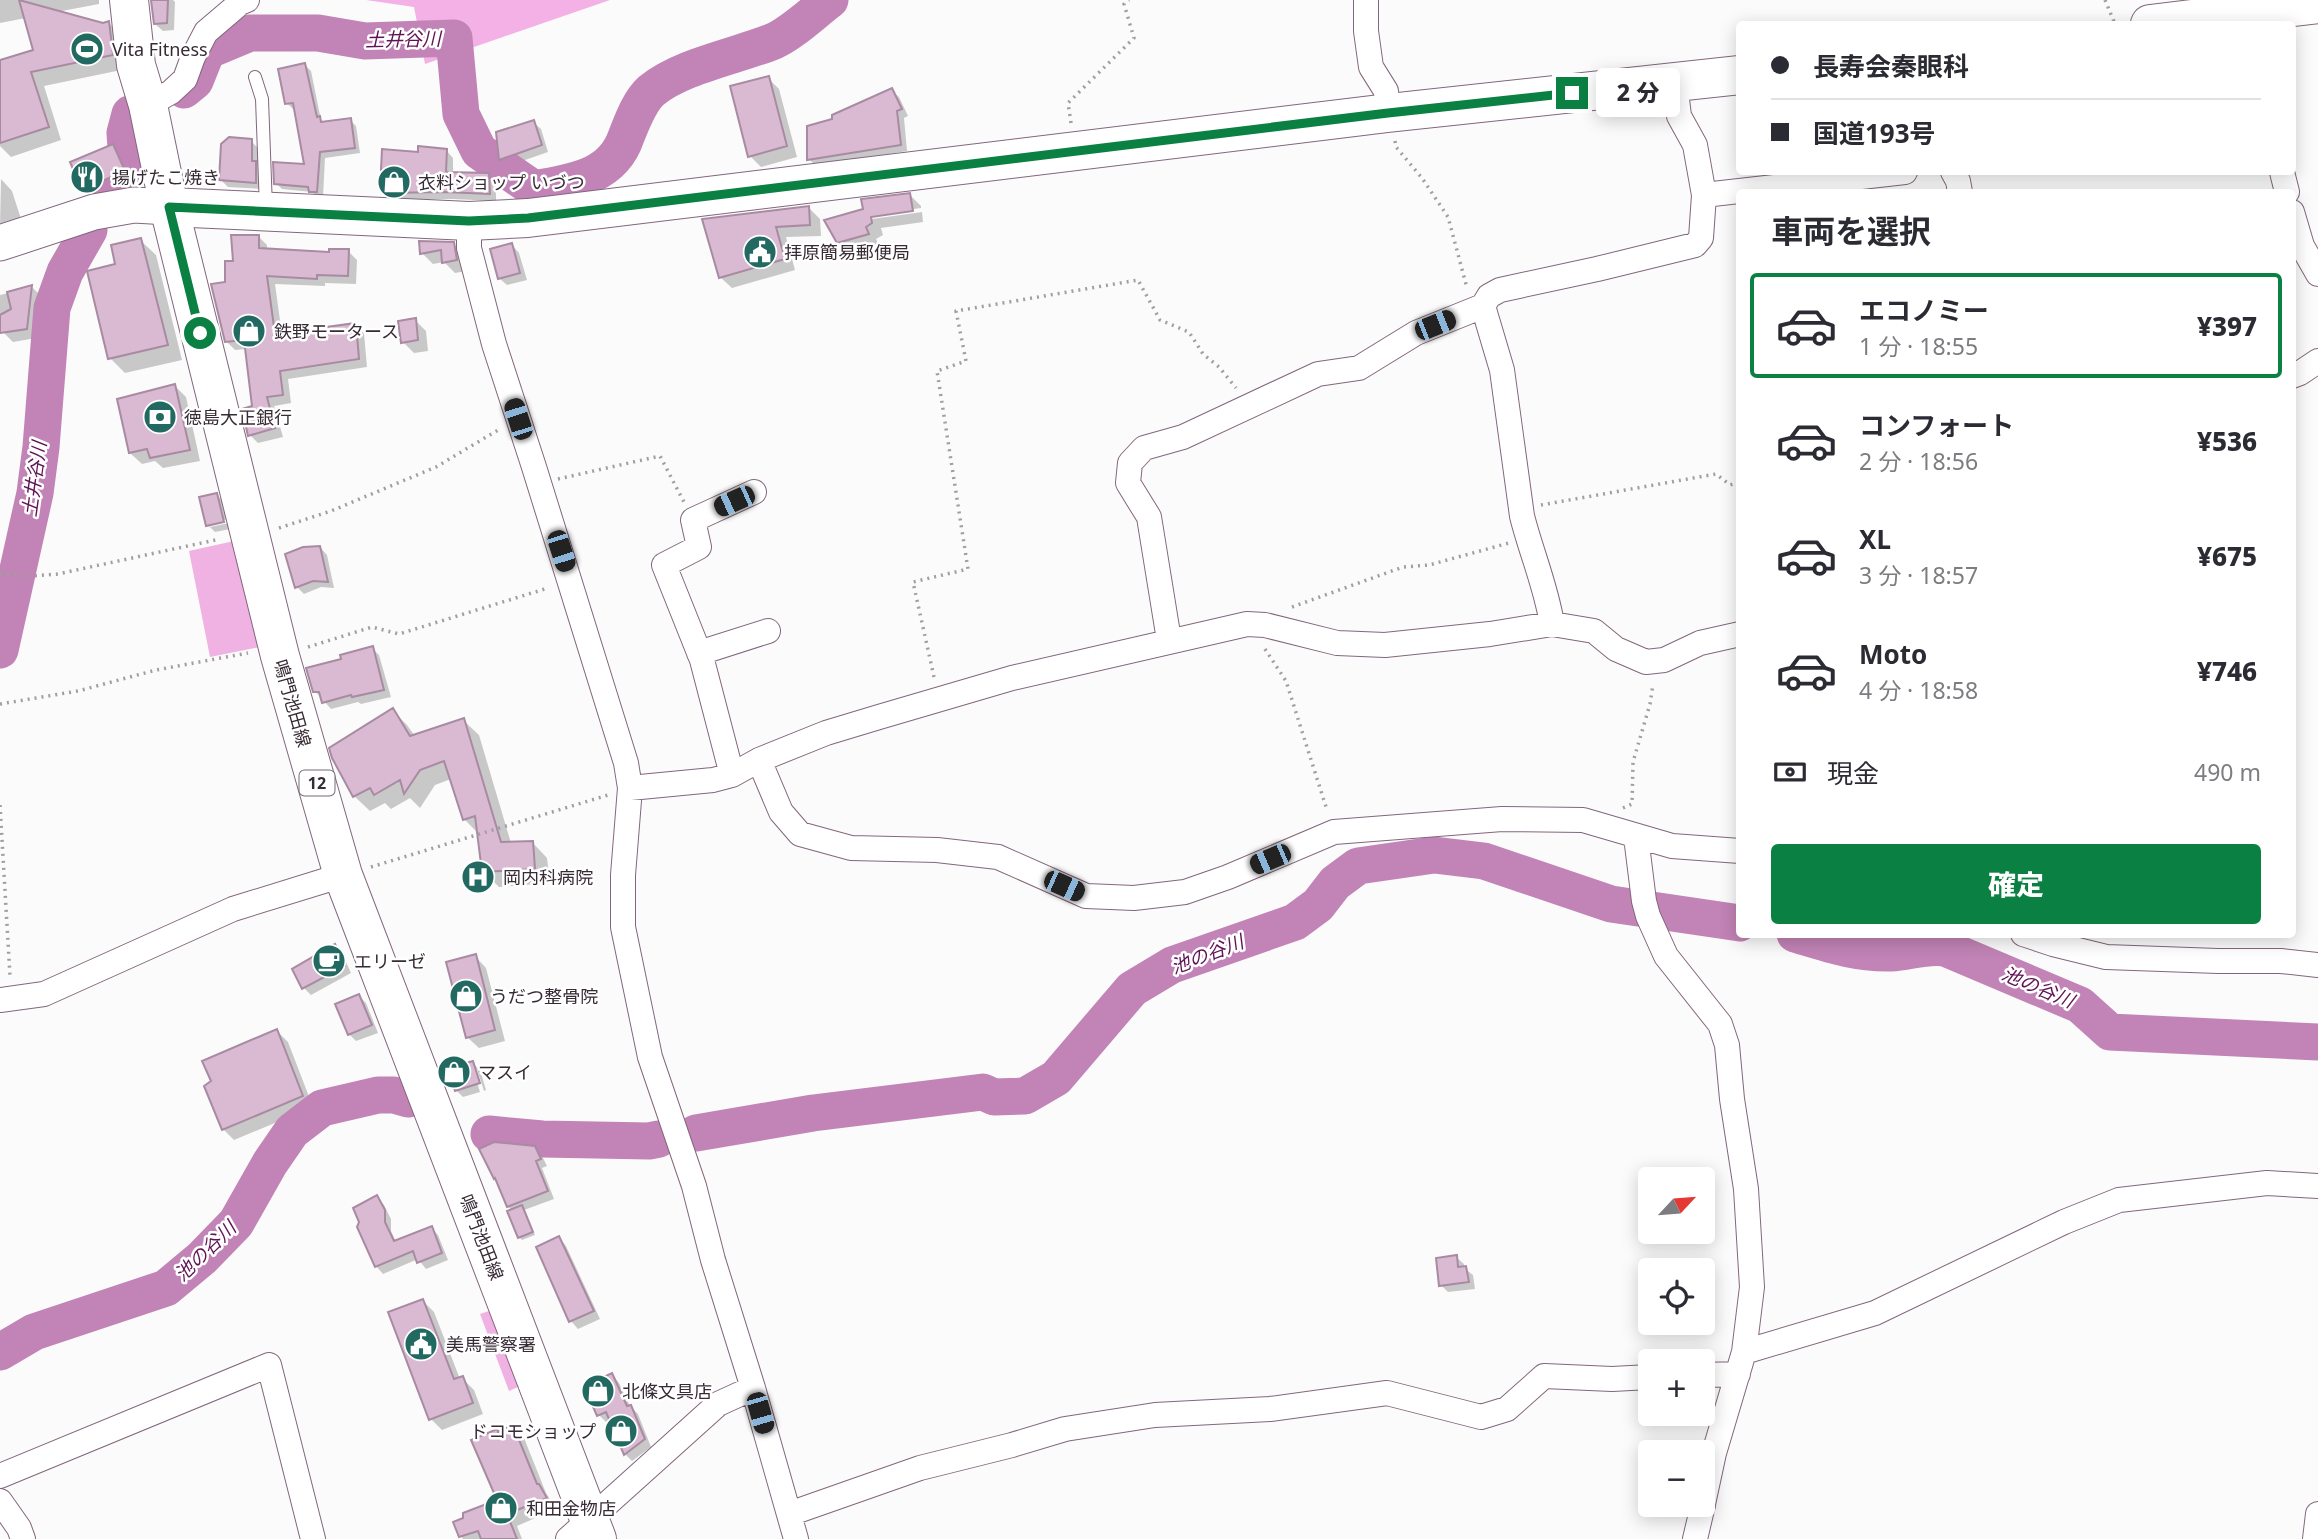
<!DOCTYPE html>
<html lang="ja">
<head>
<meta charset="utf-8">
<style>
  :root { --surface:#fff; --page:#f2f2f3; --text:#2b2b33; --muted:#7c7c81; --line:#e1e1e2; --accent:#0b8043 }
  body { margin:0; font-family:"Noto Sans","Noto Sans JP",sans-serif; background:var(--page); color:var(--text); height:100vh; display:flex; flex-direction:column; font-size:26px; white-space:nowrap }
  * { box-sizing:border-box; margin:0 }
  p { font-size:23px; color:var(--muted) }
  .icon { flex:none; width:38px; height:38px; fill:none; stroke:currentColor; stroke-width:2; stroke-linecap:round; stroke-linejoin:round }
  .map { position:relative; flex:1; overflow:hidden }
  .side { position:absolute; left:1736px; top:189px; width:560px; height:749px; display:flex; flex-direction:column; background:var(--surface); border-radius:7px; box-shadow:0 4px 18px #0003 }
  .side>* { flex:none }
  .banner { position:absolute; left:1736px; top:21px; width:560px; height:154px; border-radius:7px; box-shadow:0 4px 18px #0003; display:grid; align-content:center; height:154px; padding:0 35px; background:var(--surface) }
  .needle { width:46px; rotate:64deg }
  .tools { position:absolute; left:1638px; top:1167px; display:grid; gap:14px }
  .tools a { display:grid; place-items:center; width:77px; height:77px; border-radius:7px; background:var(--surface); box-shadow:0 4px 18px #0003; font-size:35px }
  .end { position:absolute; width:32px; height:32px; margin:-16px; border:9px solid #0b8043; background:#fff; box-shadow:0 0 0 4px #fff }
  .from { border-radius:50% }
  .bubble { position:absolute; height:49px; border-radius:7px; background:var(--surface); box-shadow:0 4px 18px #0003; font-size:23px; font-weight:800; line-height:49px; text-align:center }
  .car { position:absolute; width:21px; height:42px; margin:-21px -10px; border-radius:9px; box-shadow:0 0 5px 2px #0007; background:linear-gradient(#222 24%,#8ab4d8 0 40%,#222 0 76%,#8ab4d8 0 86%,#222 0) }
  .banner b { display:flex; align-items:center; gap:24px; height:66px; font-size:26px }
  .banner b+b { border-top:2px solid var(--line) }
  .banner i { width:18px; height:18px; background:var(--text) }
  ul { padding:0; list-style:none }
  li { display:flex; align-items:center; gap:21px; height:105px; margin:0 14px 10px; padding:0 21px; border:4px solid transparent; border-radius:7px }
  li div { flex:1 }
  li b { display:block; font-size:26px }
  li em { font-style:normal; font-weight:800 }
  li.current { border-color:var(--accent) }
  li>.icon { width:63px; height:63px; stroke-width:1.5 }
  h2 { padding:0 35px; font-size:32px; line-height:84px }
  .pay { display:flex; align-items:center; gap:18px; height:77px; padding:0 35px; font-size:26px }
  .pay p { margin-inline-start:auto }
  .cta { display:flex; gap:14px; margin-top:auto; padding:14px 35px }
  .cta a { flex:1; height:80px; border-radius:7px; background:var(--accent); color:#fff; font-size:28px; font-weight:800; line-height:80px; text-align:center }
  .map>svg:first-child { display:block }
  .green { fill:#efb2e2 }
  .forest { fill:#f3b1e5 }
  .shadow { fill:#0003 }
  .lines { fill:none; stroke-linecap:round; stroke-linejoin:round }
  .river { stroke:#c283b6; stroke-width:37 }
  .building { fill:#dabad3; stroke:#a88aa1; stroke-width:2 }
  .lane-casing { stroke:#83667d; stroke-width:14 }
  .street-casing { stroke:#83667d; stroke-width:26 }
  .secondary-casing { stroke:#83667d; stroke-width:37 }
  .primary-casing { stroke:#83667d; stroke-width:40 }
  .highway-casing { stroke:#83667d; stroke-width:40 }
  .path { stroke:#a29da1; stroke-width:3.5; stroke-dasharray:2 5; stroke-linecap:butt }
  .lane { stroke:#fff; stroke-width:12 }
  .street { stroke:#fff; stroke-width:24 }
  .secondary { stroke:#fff; stroke-width:35 }
  .primary { stroke:#fff; stroke-width:38 }
  .highway { stroke:#fff; stroke-width:38 }
  .route { stroke:#0b8043; stroke-width:9 }
  .labels { text-anchor:middle; dominant-baseline:central; stroke-width:5; stroke-linejoin:round; paint-order:stroke }
  .shield { fill:#fff; stroke:#736b72; stroke-width:2 }
  .shield-label { font-size:16px; font-weight:bold; fill:#372b35 }
  .poi-label { font-size:18px; fill:#372b35; stroke:#fff; text-anchor:start }
  .street-label { font-size:18px; fill:#372b35; stroke:#fff }
  .water-label { font-size:19px; font-style:italic; fill:#5f1355; stroke:#fff }
</style>
</head>
<body>
<div class="map">
<svg width="2318" height="1539" viewBox="0 0 2318 1539">
  <rect width="100%" height="100%" fill="#fbfbfb"/>
  <path class="green" d="M243 539 270 645 210 657 189 551Z
    M492 1310 520 1386 509 1391 480 1314Z"/>
  <path class="forest" d="M366 0H610L425 64 414 7Z"/>
  <path class="shadow" d="M0 0H99V4L57 12 103 25 109 23 122 37 126 69 44 86 61 140 11 157 0 146V62L35 51 26 18 0 23Z
    M152 0H173L175 2 174 30 163 31 155 24Z
    M305 65 311 71 321 120 325 124 350 120 356 126 360 153 325 158 323 197H317L312 192 282 189 276 183 306 165 296 109H293L287 103Z
    M768 78 779 89 797 157 761 167 750 156Z
    M891 90 899 97 908 116 904 118 907 151 816 166 809 159 834 120Z
    M533 122 541 129 548 152 508 166 501 159Z
    M251 141 258 148 263 189 228 187 221 180Z
    M112 146 120 153 131 178 91 196 84 189Z
    M446 150 453 158V174L488 175 496 182V201L453 199 394 200 387 192V174L382 169Z
    M1 179 12 191 21 219 0 226Z
    M910 195 921 206V210V208L872 215V219L922 212 923 222 881 228 883 235 876 239 879 245 850 254 839 242 826 221Z
    M809 208 820 219 821 236 786 237 795 270 732 288 720 277 704 220Z
    M258 236 267 245V250L330 254 348 251 357 260 356 284 325 283V286L275 284 282 335 355 325 364 333 367 367 288 379 291 403 274 406 283 437 258 443 250 435 254 408 247 349 235 350 227 342V283L235 263Z
    M140 240 156 255 182 360 125 373 110 358 117 265Z
    M453 244 465 255 467 271 455 273 444 262 433 264 422 253Z
    M512 245 519 253 527 280 507 285 499 278Z
    M32 287 41 296 36 338 13 342 3 332 0 324V293V295Z
    M415 320 426 331 428 351 414 353 403 342Z
    M175 386 186 397 200 461 163 468 155 461 142 464 130 453Z
    M217 495 224 502 228 519 210 523V527L229 523 230 529 215 532 208 525Z
    M320 547 327 555 334 588 321 587 304 594 297 587Z
    M372 648 379 655 391 697 361 704 358 702 331 709 315 691 343 660Z
    M392 710 407 725 415 736 463 720 479 735 511 843 532 842 547 858 550 883 499 887 484 872 479 834 464 819 451 779 435 785 420 808 410 798 391 809 385 803 370 811 354 796Z
    M335 946 342 953 351 973 311 995 304 988Z
    M475 956 486 968 505 1041 479 1048 467 1037Z
    M359 996 366 1003 378 1033 356 1041 349 1034Z
    M277 1031 288 1042 313 1107 234 1140 223 1129Z
    M472 1063 480 1070 486 1090 484 1091 477 1069H473L480 1092 463 1097 456 1090Z
    M534 1148 542 1156 547 1166 542 1168 554 1199 524 1210 535 1235 522 1240 519 1237 512 1211 508 1206 498 1181 481 1150Z
    M376 1197 384 1205 391 1219V1231L396 1242 431 1228 438 1235 448 1260 426 1269 418 1259 383 1274 376 1266Z
    M559 1238 566 1246 600 1319 578 1329 571 1321 538 1248Z
    M1456 1257 1464 1264V1268L1473 1275 1475 1289 1448 1292 1441 1285Z
    M423 1301 434 1312 460 1379 462 1378 474 1390 483 1414 442 1430 431 1419Z
    M612 1375 619 1383 630 1406 638 1414 651 1447 632 1461 625 1454 611 1420 606 1422 599 1415Z
    M513 1427 524 1438 546 1493 556 1509 517 1526 522 1539H463L461 1536 499 1501V1433Z"/>
  <g class="lines">
    <path class="river" d="M184 90 195 81 207 51 250 33H318L365 41 454 38 461 114 479 151 534 189C571 182 612 178 626 137 632 122 639 102 651 91 681 66 737 56 774 41 792 33 814 12 830 0
      M111 192 127 162 125 133 130 114 141 113
      M0 650 35 493 41 447 52 308 65 272 89 230
      M1795 934C1828 944 1856 954 1891 953 1909 952 1926 945 1945 948L2080 1005 2110 1032 2318 1042
      M696 1133 813 1113 983 1092 994 1097 1025 1096 1056 1078 1132 989 1172 965 1295 922 1318 905 1335 883 1358 866 1434 855 1484 861 1611 904 1740 923
      M489 1134 542 1139 649 1141 659 1139
      M0 1352 34 1332 166 1288 202 1258 236 1223 270 1163 292 1131 322 1108 378 1095H394L408 1099"/>
  </g>
  <path class="building" d="M19 0 103 23 109 21 113 55 31 72 49 127 0 143V60L33 50Z
    M151 0H168L167 23 154 24Z
    M305 63 317 117 320 116 321 122 351 118 355 148 320 152 317 192H309L308 187 274 184 273 162 304 164 293 103 285 104 278 69Z
    M769 76 787 146 748 157 730 86Z
    M892 88 902 109 897 111 901 145 807 160V126L832 119V115Z
    M534 120 542 145 499 160 496 132Z
    M229 137 252 139V161H256V183L219 180 221 144Z
    M113 144 125 171 82 190 70 162Z
    M418 146 447 149 446 172 489 173 490 194 445 192 385 193V171L381 170 382 149 418 152Z
    M910 193 913 211 871 217 872 223 866 227 869 234 837 243 824 220 863 209 861 199Z
    M809 206 810 225 776 227 785 259 719 278 702 219Z
    M231 235H259V248L329 252V249H349L348 276 317 275V279L267 276 275 334 356 323 359 359 280 371 283 395 267 397 275 428 248 436 242 409 252 406 244 340 225 342 211 284 225 282V261H233Z
    M141 238 168 345 108 359 87 271 115 264 111 245Z
    M419 241 454 242 457 260 442 263 441 250 420 254Z
    M512 243 520 273 498 279 490 249Z
    M32 285 27 329 0 333V315L11 309 7 292Z
    M416 318 418 340 401 343 398 321Z
    M175 384 190 450 150 458 147 449 129 453 117 399Z
    M217 493 224 522 206 526 199 497Z
    M320 546 328 582 313 581 295 588 285 554 303 547Z
    M373 646 384 690 352 697 351 695 322 703 319 692H313L306 668 341 659 340 655Z
    M393 708 410 736 464 718 501 842 533 841 535 869 482 872 475 816 463 820 444 761 420 770 404 794 400 780 374 795 370 788 353 797 332 758 329 748Z
    M335 944 345 966 302 989 292 969Z
    M476 954 495 1030 466 1038 446 962Z
    M359 994 372 1025 348 1035 335 1004Z
    M277 1029 303 1096 222 1130 204 1086 211 1081 202 1061Z
    M473 1061 480 1083 455 1091 448 1068Z
    M494 1142 535 1146 541 1159 536 1161 548 1191 507 1207 495 1178 494 1179 479 1149Z
    M377 1195 385 1210V1222L394 1241 432 1226 442 1253 417 1263 413 1251 375 1267 357 1227 359 1222 353 1208Z
    M522 1205 533 1232 518 1238 507 1211Z
    M559 1236 594 1311 569 1322 536 1247Z
    M1457 1255 1458 1267 1466 1266 1469 1282 1439 1286 1436 1258Z
    M423 1299 454 1379 463 1376 473 1403 429 1420 388 1312Z
    M612 1373 627 1406 631 1405 645 1439 624 1455 606 1412 597 1416 584 1386Z
    M513 1425 537 1484H539L547 1498 507 1514 517 1539H481L478 1531 459 1537 453 1522 463 1518V1513L497 1500 471 1440 497 1429 498 1432Z"/>
  <g class="lines">
    <defs>
      <path id="lane" d="M255 77 262 99 266 208"/>
      <path id="street" d="M1366 0V31L1371 67 1386 91 1388 113
        M1675 83 1679 116 1695 145 1704 195 1905 172
        M148 105 171 92 185 79 193 57 206 32 240 3 247 0
        M1953 172 1958 181 1960 192
        M2282 172 2287 192
        M2292 212 2302 246 2318 274
        M469 221V248L494 344 534 467 626 763 630 788 623 875V927L650 1057 694 1186 713 1260 753 1388 796 1539
        M1483 306 1489 296 1500 290 1597 269 1695 245 1701 238 1704 195
        M2292 376 2300 373 2318 361
        M1169 640 1149 517 1128 483 1130 463 1144 448 1183 437 1318 374 1359 368 1416 333 1483 306 1502 370 1522 516C1531 552 1546 586 1552 624
        M699 653 768 631
        M759 760 781 812 800 834 851 848 937 850 998 857 1086 896 1134 898 1185 892 1228 877 1334 832 1502 819 1583 820 1672 846 1740 851
        M732 775 702 660 664 565 699 547 693 520 754 492
        M630 788 713 780 732 775 759 760 826 733 879 717 1012 678 1247 624 1265 625 1337 643 1385 645 1490 634 1552 624 1594 631 1616 649 1646 662 1664 660 1700 643 1740 634
        M1636 837 1644 901 1648 916 1666 956 1720 1024 1727 1045 1732 1099 1746 1189 1752 1287 1744 1352 1714 1453 1703 1504
        M2023 934 2053 944 2106 957 2218 961H2281L2318 965
        M0 1000 44 994 233 909 343 875
        M1744 1352 1875 1313 2064 1222 2119 1200 2267 1183 2318 1186
        M1703 1375 1738 1374
        M0 1476 269 1365 313 1539
        M0 1501 19 1528 23 1539
        M789 1514 920 1468 1012 1445 1065 1429 1155 1415 1270 1409 1387 1393 1481 1417 1507 1409 1544 1376 1612 1379 1650 1377
        M568 1539 718 1404 753 1388
        M1695 1539 1703 1505
        M2315 1539 2318 1514"/>
      <path id="secondary" d="M0 243 94 212 134 205 169 207"/>
      <path id="primary" d="M129 0 136 65 148 105 169 207 280 656 343 875 597 1539"/>
      <path id="highway" d="M2150 24 2318 4
        M169 207 469 221 528 218 1388 113 1740 75"/>
    </defs>
    <use href="#lane" class="lane-casing"/>
    <use href="#street" class="street-casing"/>
    <use href="#secondary" class="secondary-casing"/>
    <use href="#primary" class="primary-casing"/>
    <use href="#highway" class="highway-casing"/>
    <path class="path" d="M2105 0 2115 24
      M1071 123 1068 103 1134 38 1124 4 1129 0
      M1395 141 1396 147 1422 178 1448 217 1467 288
      M558 479 660 456 684 502
      M1541 505 1716 474 1730 485 1740 482
      M279 528 331 511 436 467 498 430
      M0 574 30 576 58 574 220 539
      M1292 607 1403 567 1429 565 1509 543
      M308 647 372 627 399 634 548 588
      M1265 649 1286 681 1327 810
      M934 677 913 582 968 569 937 371 966 361 956 311 1138 280 1160 320 1189 332 1203 354 1219 367 1236 388
      M0 704 78 691 156 670 248 653
      M0 805 10 976
      M1623 808 1632 804 1633 762 1650 704 1653 684
      M371 867 608 795"/>
    <use href="#lane" class="lane"/>
    <use href="#street" class="street"/>
    <use href="#secondary" class="secondary"/>
    <use href="#primary" class="primary"/>
    <use href="#highway" class="highway"/>
  </g>
  <g class="lines">
    <path class="route" d="M200 333 169 207 469 221 528 218 1388 113 1572 93"/>
  </g>
  <defs>
    <symbol id="stadium-disc" viewBox="-11 -11 22 22"><circle r="9.5" fill="#216961" stroke="#fff"/><path d="M0-5a6.5 5 0 1 0 0 10a6.5 5 0 1 0 0-10ZM-3.5-1.8h7v3.6h-7Z" fill="#fff"/></symbol>
    <symbol id="restaurant-disc" viewBox="-11 -11 22 22"><circle r="9.5" fill="#216961" stroke="#fff"/><path d="M-5-6h1v4h1v-4h1v4h1v-4h1v5L-1.5 .5V6h-2V.5L-5-1ZM5-6V6H3V1.5H1.5Q1.5-4 5-6Z" fill="#fff"/></symbol>
    <symbol id="shop-disc" viewBox="-11 -11 22 22"><circle r="9.5" fill="#216961" stroke="#fff"/><path d="M-5-2.5h2.3a2.7 3.5 0 0 1 5.4 0H5L5.5 6h-11ZM-1.5-2.5h3a1.5 2.3 0 0 0-3 0Z" fill="#fff"/></symbol>
    <symbol id="civic-disc" viewBox="-11 -11 22 22"><circle r="9.5" fill="#216961" stroke="#fff"/><path d="M-.6-6.5H3V-4.5H.6V-3L4-1V1h2V6H-6V1h2V-1L-.6-3ZM-1.2 2.5V6h2.4V2.5Z" fill="#fff"/></symbol>
    <symbol id="bank-disc" viewBox="-11 -11 22 22"><circle r="9.5" fill="#216961" stroke="#fff"/><path d="M-6-4H6V4H-6ZM0-2.3a2.3 2.3 0 1 0 0 4.6a2.3 2.3 0 1 0 0-4.6Z" fill="#fff"/></symbol>
    <symbol id="hospital-disc" viewBox="-11 -11 22 22"><circle r="9.5" fill="#216961" stroke="#fff"/><path d="M-5-5h3v3.5h4V-5h3V5h-3V1.5h-4V5h-3Z" fill="#fff"/></symbol>
    <symbol id="cafe-disc" viewBox="-11 -11 22 22"><circle r="9.5" fill="#216961" stroke="#fff"/><path d="M-5.5-4.5H6V0H3Q3 3.5 0 3.5H-2.5Q-5.5 3.5-5.5 0ZM3-3.2v2h1.7v-2ZM-6 4.5H4V6H-6Z" fill="#fff"/></symbol>
  </defs>
  <g fill-rule="evenodd">
    <use href="#stadium-disc" x="68" y="30" width="38" height="38"/>
    <use href="#restaurant-disc" x="68" y="158" width="38" height="38"/>
    <use href="#shop-disc" x="375" y="163" width="38" height="38"/>
    <use href="#civic-disc" x="741" y="233" width="38" height="38"/>
    <use href="#shop-disc" x="230" y="312" width="38" height="38"/>
    <use href="#bank-disc" x="141" y="398" width="38" height="38"/>
    <use href="#hospital-disc" x="459" y="858" width="38" height="38"/>
    <use href="#cafe-disc" x="310" y="942" width="38" height="38"/>
    <use href="#shop-disc" x="447" y="977" width="38" height="38"/>
    <use href="#shop-disc" x="435" y="1053" width="38" height="38"/>
    <use href="#civic-disc" x="402" y="1325" width="38" height="38"/>
    <use href="#shop-disc" x="579" y="1372" width="38" height="38"/>
    <use href="#shop-disc" x="602" y="1412" width="38" height="38"/>
    <use href="#shop-disc" x="482" y="1489" width="38" height="38"/>
  </g>
  <g class="labels">
    <rect class="shield" x="299.5" y="770.5" width="35" height="25" rx="5"/>
    <g class="shield-label">
      <text x="317" y="783">12</text>
    </g>
    <g class="poi-label">
      <text x="112" y="49">Vita Fitness</text>
      <text x="112" y="177">揚げたこ焼き</text>
      <text x="418" y="182">衣料ショップ いづつ</text>
      <text x="784" y="252">拝原簡易郵便局</text>
      <text x="274" y="331">鉄野モータース</text>
      <text x="184" y="417">徳島大正銀行</text>
      <text x="503" y="877">岡内科病院</text>
      <text x="354" y="961">エリーゼ</text>
      <text x="490" y="996">うだつ整骨院</text>
      <text x="478" y="1072">マスイ</text>
      <text x="446" y="1344">美馬警察署</text>
      <text x="622" y="1391">北條文具店</text>
      <text x="596" y="1431" text-anchor="end">ドコモショップ</text>
      <text x="526" y="1508">和田金物店</text>
    </g>
    <g class="street-label">
      <text transform="translate(293 703) rotate(74)">鳴門池田線</text>
      <text transform="translate(482 1237) rotate(69)">鳴門池田線</text>
    </g>
    <g class="water-label">
      <text transform="translate(403 39) rotate(-1)">土井谷川</text>
      <text transform="translate(34 479) rotate(-82)">土井谷川</text>
      <text transform="translate(1207 954) rotate(-21)">池の谷川</text>
      <text transform="translate(2038 987) rotate(23)">池の谷川</text>
      <text transform="translate(205 1251) rotate(-44)">池の谷川</text>
    </g>
  </g>
</svg>
<div class="tools">
<a><svg class="needle" viewBox="-14 -14 28 28"><path d="M0-13l5 13h-10z" fill="#e53935"/><path d="M0 13l5-13h-10z" fill="#7c7c81"/></svg></a>
<a><svg class="icon" aria-label="locate" viewBox="0 0 24 24"><circle cx="12" cy="12" r="6"/><path d="M12 2v4M12 18v4M2 12h4M18 12h4"/></svg></a>
<a>+</a>
<a>−</a>
</div>
<i class="end from" style="left:200px;top:333px"></i>
<i class="end" style="left:1572px;top:93px"></i>
<div class="bubble" style="left:1596px;top:68px;width:84px">2 分</div>
<i class="car" style="left:1435px;top:325px;rotate:68deg"></i>
<i class="car" style="left:518px;top:419px;rotate:342deg"></i>
<i class="car" style="left:734px;top:501px;rotate:246deg"></i>
<i class="car" style="left:561px;top:551px;rotate:162deg"></i>
<i class="car" style="left:1270px;top:859px;rotate:247deg"></i>
<i class="car" style="left:1064px;top:886px;rotate:114deg"></i>
<i class="car" style="left:760px;top:1413px;rotate:164deg"></i>
<div class="banner">
<b><i class="from"></i>長寿会秦眼科</b>
<b><i></i>国道193号</b>
</div>
<section class="side">
<h2>車両を選択</h2>
<ul>
<li class="current"><svg class="icon" aria-label="car" viewBox="0 0 24 24"><path d="M5 17H2v-5l4-1 3-4h7l3 4 3 1v5h-3M9 17h6M6 11h13"/><circle cx="7" cy="17" r="2"/><circle cx="17" cy="17" r="2"/></svg><div><b>エコノミー</b><p>1 分 · 18:55</p></div><em>¥397</em></li>
<li><svg class="icon" aria-label="car" viewBox="0 0 24 24"><path d="M5 17H2v-5l4-1 3-4h7l3 4 3 1v5h-3M9 17h6M6 11h13"/><circle cx="7" cy="17" r="2"/><circle cx="17" cy="17" r="2"/></svg><div><b>コンフォート</b><p>2 分 · 18:56</p></div><em>¥536</em></li>
<li><svg class="icon" aria-label="car" viewBox="0 0 24 24"><path d="M5 17H2v-5l4-1 3-4h7l3 4 3 1v5h-3M9 17h6M6 11h13"/><circle cx="7" cy="17" r="2"/><circle cx="17" cy="17" r="2"/></svg><div><b>XL</b><p>3 分 · 18:57</p></div><em>¥675</em></li>
<li><svg class="icon" aria-label="car" viewBox="0 0 24 24"><path d="M5 17H2v-5l4-1 3-4h7l3 4 3 1v5h-3M9 17h6M6 11h13"/><circle cx="7" cy="17" r="2"/><circle cx="17" cy="17" r="2"/></svg><div><b>Moto</b><p>4 分 · 18:58</p></div><em>¥746</em></li>
</ul>
<div class="pay"><svg class="icon" aria-label="cash" viewBox="0 0 24 24"><path d="M3 7h18v10H3z"/><circle cx="12" cy="12" r="2"/></svg>現金<p>490 m</p></div>
<div class="cta"><a>確定</a></div>
</section>
</div>
</body>
</html>
